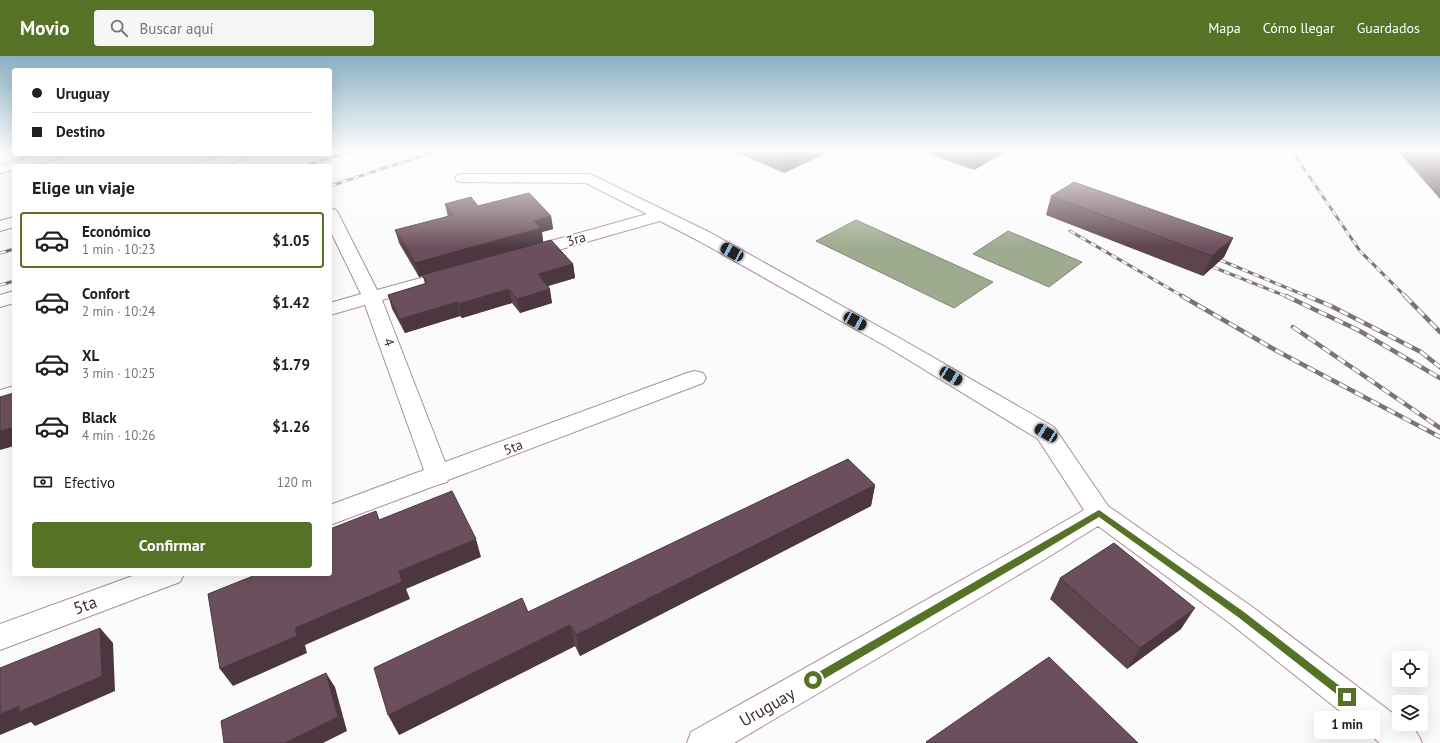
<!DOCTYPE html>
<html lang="es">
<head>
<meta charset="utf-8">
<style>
  :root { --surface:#fff; --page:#f6f6f6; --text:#202124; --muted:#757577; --line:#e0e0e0; --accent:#557227 }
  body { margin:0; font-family:"PT Sans",sans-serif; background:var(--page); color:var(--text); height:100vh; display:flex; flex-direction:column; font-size:15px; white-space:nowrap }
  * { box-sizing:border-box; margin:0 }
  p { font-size:13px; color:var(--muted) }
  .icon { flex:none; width:22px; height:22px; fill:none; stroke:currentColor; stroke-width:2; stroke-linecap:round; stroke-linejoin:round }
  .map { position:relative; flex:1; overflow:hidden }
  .details { position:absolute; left:12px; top:108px; width:320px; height:412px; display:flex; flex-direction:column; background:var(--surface); border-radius:4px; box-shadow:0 4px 16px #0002 }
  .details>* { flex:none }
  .guide { position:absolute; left:12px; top:12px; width:320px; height:88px; border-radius:4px; box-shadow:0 4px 16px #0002; display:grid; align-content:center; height:88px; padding:0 20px; background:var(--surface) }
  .buttons { position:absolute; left:1392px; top:595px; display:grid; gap:8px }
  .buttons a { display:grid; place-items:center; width:36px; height:36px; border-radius:4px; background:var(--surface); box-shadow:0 4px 16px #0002; font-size:20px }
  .end { position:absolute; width:18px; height:18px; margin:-9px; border:5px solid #557227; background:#fff; box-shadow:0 0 0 2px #fff }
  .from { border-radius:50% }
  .bubble { position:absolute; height:28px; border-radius:4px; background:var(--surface); box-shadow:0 4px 16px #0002; font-size:13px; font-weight:700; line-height:28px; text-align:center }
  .car { position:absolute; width:12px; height:24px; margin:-12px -6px; border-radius:5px; box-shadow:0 0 3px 1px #0007; background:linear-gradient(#222 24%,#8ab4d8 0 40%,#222 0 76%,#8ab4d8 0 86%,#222 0) }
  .guide b { display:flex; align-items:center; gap:14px; height:38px; font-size:15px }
  .guide b+b { border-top:1px solid var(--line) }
  .guide i { width:10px; height:10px; background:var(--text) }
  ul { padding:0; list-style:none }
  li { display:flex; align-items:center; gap:12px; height:56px; margin:0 8px 6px; padding:0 12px; border:2px solid transparent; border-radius:4px }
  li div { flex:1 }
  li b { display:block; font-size:15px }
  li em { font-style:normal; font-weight:700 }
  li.current { border-color:var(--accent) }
  li>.icon { width:36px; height:36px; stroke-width:1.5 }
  h2 { padding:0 20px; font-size:18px; line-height:48px }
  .pay { display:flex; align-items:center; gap:10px; height:44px; padding:0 20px; font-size:15px }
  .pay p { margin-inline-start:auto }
  .action { display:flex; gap:8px; margin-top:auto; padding:8px 20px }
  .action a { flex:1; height:46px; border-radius:4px; background:var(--accent); color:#fff; font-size:16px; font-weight:700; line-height:46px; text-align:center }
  header { display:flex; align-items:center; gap:24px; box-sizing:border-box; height:56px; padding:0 20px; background:var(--accent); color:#fff }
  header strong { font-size:19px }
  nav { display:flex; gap:22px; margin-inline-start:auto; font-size:14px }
  .search { width:280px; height:36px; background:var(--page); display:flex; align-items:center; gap:10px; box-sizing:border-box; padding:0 14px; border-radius:4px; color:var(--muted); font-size:15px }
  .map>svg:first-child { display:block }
  .water { fill:#9eab8e; stroke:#818673 }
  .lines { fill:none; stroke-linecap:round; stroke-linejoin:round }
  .minor-casing { stroke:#af8b9c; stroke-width:2 }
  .minor { fill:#fff; fill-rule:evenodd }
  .rail-far1-casing { stroke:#7c7277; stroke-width:3 }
  .rail-casing { stroke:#7c7277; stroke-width:4.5 }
  .rail-far1 { stroke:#fff; stroke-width:2; stroke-dasharray:6; stroke-linecap:butt }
  .rail { stroke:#fff; stroke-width:3; stroke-dasharray:9; stroke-linecap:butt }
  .wall { fill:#5d444f }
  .shaded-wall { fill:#4c3740 }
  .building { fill:#6c4f5c; stroke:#4c3740 }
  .route { fill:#557227 }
  .labels { text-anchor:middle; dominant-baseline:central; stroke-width:4; stroke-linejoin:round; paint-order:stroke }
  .street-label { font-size:14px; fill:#3d2e35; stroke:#fff }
  .near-street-label { font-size:17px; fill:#3d2e35; stroke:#fff }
</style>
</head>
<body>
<header>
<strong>Movio</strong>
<div class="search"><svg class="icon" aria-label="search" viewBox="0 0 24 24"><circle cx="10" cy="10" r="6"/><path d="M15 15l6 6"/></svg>Buscar aquí</div>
<nav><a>Mapa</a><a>Cómo llegar</a><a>Guardados</a></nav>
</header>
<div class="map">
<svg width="1440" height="687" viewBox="0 0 1440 687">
  <rect width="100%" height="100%" fill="#fbfbfb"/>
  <path class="water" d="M856 164 993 226 954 252 816 185Z
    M1008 175 1082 206 1049 231 973 198Z"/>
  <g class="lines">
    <defs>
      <path id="minor" d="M43 98H67L65 101 29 110H14V114L0 117V109Z
        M231 98H253L251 101 221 110H198L200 107Z
        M462 118H589L594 120 711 177 903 284 1054 371 1108 450 1251 550 1399 662V668C1412 668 1417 675 1422 687H1380L1231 568 1098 470 1042 505 734 687H687L691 676 1024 489 1084 454 1038 383 889 292 699 185 660 165 534 201 528 202 522 201 519 197 522 193 647 158 586 127 462 126 457 125 455 122 457 119Z
        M330 152 336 154 338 157 377 234 454 213 460 214 463 218 460 222 382 244 445 406 687 317 695 315 703 317 706 322 703 327 448 424 447 426 437 429 330 469V449L424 414 365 249 330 259V247L361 238 330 174Z
        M14 161V171L0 175V165Z
        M14 235V247L0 251V239Z
        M14 330V344L0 348V334Z
        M138 518H184L180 526 0 594V568Z"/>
    </defs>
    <use href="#minor" class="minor-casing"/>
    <use href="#minor" class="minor"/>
    <defs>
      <path id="rail-far1" d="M1292 95 1360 195 1406 241
        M304 110 352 95
        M330 130 436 95
        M1070 175 1184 241
        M0 197 14 193
        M1220 204 1309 241
        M1213 211 1288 241
        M0 229 14 225"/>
      <path id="rail" d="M1182 240 1277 295 1440 381
        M1286 240 1358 274 1440 322
        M1307 240 1331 250 1421 296 1440 311
        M1405 240 1440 276
        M1293 271 1440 372"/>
    </defs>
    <use href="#rail-far1" class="rail-far1-casing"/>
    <use href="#rail" class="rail-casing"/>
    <use href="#rail-far1" class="rail-far1"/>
    <use href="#rail" class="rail"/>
  </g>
  <path class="wall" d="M733 95H831L784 117Z
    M921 95H1007L974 114Z
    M1398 95H1440V143Z
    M1051 140 1233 182 1224 201 1203 220 1046 159Z
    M445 148 478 150 551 160 553 173 542 176 543 186 573 208 575 222 548 230 552 247 520 257 512 247 462 262 460 260 405 277 392 253 388 239 425 228 423 220 419 221 399 187 395 174 448 161Z
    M875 429 871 450 580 600 575 590 399 679 528 556Z
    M1060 522 1181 573 1127 613 1050 543Z"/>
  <path class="shaded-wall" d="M787 95H831L784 117 786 96Z
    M978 95H1007L974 114Z
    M551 160 553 173 542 176 543 186 419 221 415 207 534 165Z
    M1233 182 1224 201 1203 220 1212 200Z
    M573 208 575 222 541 232 538 218Z
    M509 233 512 247 462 262 458 248Z
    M550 233 552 247 520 257 517 243Z
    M457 246 460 260 405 277 400 263Z
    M14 371V390L0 394V375Z
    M875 429 871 450 580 600 576 579Z
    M476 483 481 501 406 533 410 543 305 589 307 597 233 630 220 613 399 515Z
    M1195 552 1181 573 1127 613 1140 592Z
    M570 569 575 590 399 679 388 659Z
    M100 572 113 587 115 635 35 670 31 666 0 679V658L19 650Z
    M326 617 335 631 347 675 323 687H285Z"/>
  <path class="building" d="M1430 95H1440V106Z
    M1074 126 1233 182 1212 200 1051 140Z
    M529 137 551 160 534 165 541 172 415 207 395 174 453 159 445 148 471 141 478 150Z
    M551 184 573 208 538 218 550 233 517 243 509 233 458 248 457 246 400 263 388 239 427 227 422 219Z
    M14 337V371L0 375V341Z
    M848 403 875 429 576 579 570 569 388 659 374 612 522 542 528 556Z
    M452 435 476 483 399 515 402 526 295 572 297 580 220 613 208 538 258 518H330V473L376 455 379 464Z
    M1114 487 1195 552 1140 592 1060 522Z
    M100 572 102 620 19 656V650L0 658V612Z
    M1049 601 1138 687H927L926 686Z
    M326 617 338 661 285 687H224L221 665Z"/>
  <linearGradient id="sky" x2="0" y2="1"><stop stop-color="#8ab0c4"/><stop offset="0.49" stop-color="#fdfdfd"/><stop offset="1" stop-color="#fdfdfd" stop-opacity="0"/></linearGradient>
  <rect width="1440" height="192" fill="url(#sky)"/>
  <path class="route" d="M1099 454 1244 556 1350 638 1352 641 1350 644 1347 646 1344 644 1238 561 1099 461 1036 499 817 627 813 628 810 627 809 624 810 621Z"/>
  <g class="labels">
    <g class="street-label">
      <text transform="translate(576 183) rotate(-16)">3ra</text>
      <text transform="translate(389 286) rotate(70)">4</text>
      <text transform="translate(513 391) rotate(-21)">5ta</text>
    </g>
    <g class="near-street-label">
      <text transform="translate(85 549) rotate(-20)">5ta</text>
      <text transform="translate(767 651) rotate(-30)">Uruguay</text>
    </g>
  </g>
</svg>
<div class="buttons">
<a><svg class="icon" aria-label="locate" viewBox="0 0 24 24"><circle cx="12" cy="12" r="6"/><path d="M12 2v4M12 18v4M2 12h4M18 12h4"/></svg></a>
<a><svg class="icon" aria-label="layers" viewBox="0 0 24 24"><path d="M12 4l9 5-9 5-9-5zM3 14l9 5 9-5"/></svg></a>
</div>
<i class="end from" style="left:813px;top:624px"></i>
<i class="end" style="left:1347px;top:641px"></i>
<div class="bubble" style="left:1314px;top:655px;width:66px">1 min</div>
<i class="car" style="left:732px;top:196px;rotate:299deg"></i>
<i class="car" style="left:855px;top:265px;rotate:119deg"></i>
<i class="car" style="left:951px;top:320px;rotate:121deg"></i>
<i class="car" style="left:1046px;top:377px;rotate:301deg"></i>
<div class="guide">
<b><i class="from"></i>Uruguay</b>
<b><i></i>Destino</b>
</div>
<section class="details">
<h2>Elige un viaje</h2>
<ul>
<li class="current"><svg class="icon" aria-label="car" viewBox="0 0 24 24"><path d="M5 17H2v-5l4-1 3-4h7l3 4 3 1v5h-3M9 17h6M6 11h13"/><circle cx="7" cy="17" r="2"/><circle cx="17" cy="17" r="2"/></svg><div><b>Económico</b><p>1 min · 10:23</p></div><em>$1.05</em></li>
<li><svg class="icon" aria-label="car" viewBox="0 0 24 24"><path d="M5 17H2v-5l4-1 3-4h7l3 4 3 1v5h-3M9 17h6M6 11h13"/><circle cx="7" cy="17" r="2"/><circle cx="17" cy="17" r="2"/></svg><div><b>Confort</b><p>2 min · 10:24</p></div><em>$1.42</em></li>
<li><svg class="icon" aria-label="car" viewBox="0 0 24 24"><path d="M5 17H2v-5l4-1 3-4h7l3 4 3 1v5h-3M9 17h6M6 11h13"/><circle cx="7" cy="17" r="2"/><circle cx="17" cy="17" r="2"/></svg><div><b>XL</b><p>3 min · 10:25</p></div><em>$1.79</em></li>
<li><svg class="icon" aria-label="car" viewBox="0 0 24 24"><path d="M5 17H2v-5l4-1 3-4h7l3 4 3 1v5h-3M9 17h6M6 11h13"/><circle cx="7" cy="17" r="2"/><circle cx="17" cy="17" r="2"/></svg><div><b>Black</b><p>4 min · 10:26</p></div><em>$1.26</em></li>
</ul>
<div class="pay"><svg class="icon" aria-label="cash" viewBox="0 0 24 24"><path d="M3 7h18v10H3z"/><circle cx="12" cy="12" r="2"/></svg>Efectivo<p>120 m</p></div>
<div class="action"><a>Confirmar</a></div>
</section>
</div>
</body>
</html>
